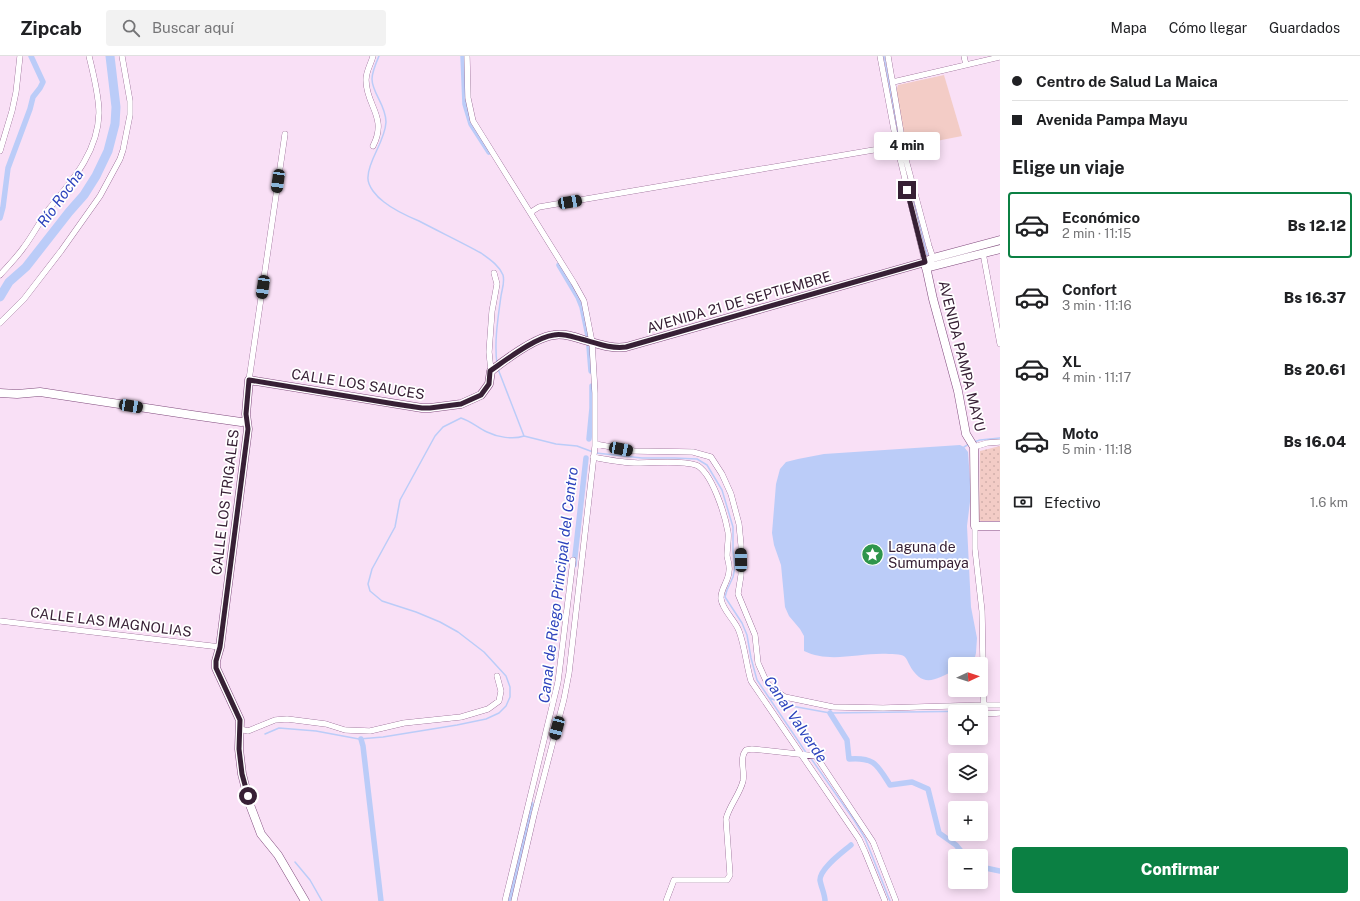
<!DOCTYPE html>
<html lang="es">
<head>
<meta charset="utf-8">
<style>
  :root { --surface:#fff; --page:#f2f2f2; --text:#202124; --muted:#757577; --line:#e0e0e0; --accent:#0b8043 }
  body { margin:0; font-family:"Public Sans",sans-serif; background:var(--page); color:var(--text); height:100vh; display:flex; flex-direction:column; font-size:15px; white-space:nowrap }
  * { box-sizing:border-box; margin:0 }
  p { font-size:13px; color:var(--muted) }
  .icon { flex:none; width:22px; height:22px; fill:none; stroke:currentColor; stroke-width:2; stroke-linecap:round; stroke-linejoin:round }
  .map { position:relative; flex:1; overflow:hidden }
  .panel { display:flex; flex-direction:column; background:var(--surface); width:360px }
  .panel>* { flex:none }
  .banner { display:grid; align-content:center; height:88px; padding:0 12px; background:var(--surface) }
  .needle { width:26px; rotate:86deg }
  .fabs { position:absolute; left:948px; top:601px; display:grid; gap:8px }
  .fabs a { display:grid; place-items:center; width:40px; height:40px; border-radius:4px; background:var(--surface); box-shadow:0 2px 10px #0003; font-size:20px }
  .end { position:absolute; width:18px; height:18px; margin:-9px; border:5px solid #372035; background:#fff; box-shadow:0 0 0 2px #fff }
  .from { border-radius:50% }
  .bubble { position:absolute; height:28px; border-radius:4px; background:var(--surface); box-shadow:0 2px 10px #0003; font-size:13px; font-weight:800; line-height:28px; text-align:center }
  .car { position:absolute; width:12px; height:24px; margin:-12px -6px; border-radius:5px; box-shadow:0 0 3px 1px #0007; background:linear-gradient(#222 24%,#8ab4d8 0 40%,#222 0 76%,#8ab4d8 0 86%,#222 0) }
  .banner b { display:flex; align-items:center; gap:14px; height:38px; font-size:15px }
  .banner b+b { border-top:1px solid var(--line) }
  .banner i { width:10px; height:10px; background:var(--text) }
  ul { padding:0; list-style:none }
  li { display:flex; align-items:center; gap:12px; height:66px; margin:0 8px 6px; padding:0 4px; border:2px solid transparent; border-radius:4px }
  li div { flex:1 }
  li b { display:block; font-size:15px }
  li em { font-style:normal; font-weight:800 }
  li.on { border-color:var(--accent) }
  li>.icon { width:36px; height:36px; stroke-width:1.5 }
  h2 { padding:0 12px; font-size:18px; line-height:48px }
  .pay { display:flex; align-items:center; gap:10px; height:44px; padding:0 12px; font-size:15px }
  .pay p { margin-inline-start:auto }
  .primary-button { display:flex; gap:8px; margin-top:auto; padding:8px 12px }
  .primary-button a { flex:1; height:46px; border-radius:4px; background:var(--accent); color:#fff; font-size:16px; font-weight:800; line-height:46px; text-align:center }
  header { display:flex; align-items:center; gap:24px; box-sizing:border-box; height:56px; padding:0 20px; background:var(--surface); border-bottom:1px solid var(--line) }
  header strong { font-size:19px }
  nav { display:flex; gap:22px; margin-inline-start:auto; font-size:14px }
  .search { width:280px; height:36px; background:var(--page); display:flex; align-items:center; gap:10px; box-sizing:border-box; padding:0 14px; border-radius:4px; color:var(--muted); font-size:15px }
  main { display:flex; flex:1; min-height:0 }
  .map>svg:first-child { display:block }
  .park { fill:url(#park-dots) }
  .pitch { fill:#f3ccc6 }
  .water { fill:#bbccf8 }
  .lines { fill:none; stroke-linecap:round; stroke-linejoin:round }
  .stream { stroke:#bbccf8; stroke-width:1.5 }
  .canal { stroke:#bbccf8; stroke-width:5.5 }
  .river { stroke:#bbccf8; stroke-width:9 }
  .street-casing { stroke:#804b7d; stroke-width:6 }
  .secondary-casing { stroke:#804b7d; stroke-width:9 }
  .street { stroke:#fff; stroke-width:5.5 }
  .secondary { stroke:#fff; stroke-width:8 }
  .route { stroke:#372035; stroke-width:5 }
  .labels { text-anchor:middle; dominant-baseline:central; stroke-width:3.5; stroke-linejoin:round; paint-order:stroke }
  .street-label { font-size:14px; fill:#372035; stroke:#fff }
  .poi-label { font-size:14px; fill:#372035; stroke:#fff; text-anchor:start }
  .water-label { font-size:15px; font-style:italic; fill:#2d43bd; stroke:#fff }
</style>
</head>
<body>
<header>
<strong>Zipcab</strong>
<div class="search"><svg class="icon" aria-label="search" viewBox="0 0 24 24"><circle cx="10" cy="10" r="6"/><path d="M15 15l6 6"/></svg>Buscar aquí</div>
<nav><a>Mapa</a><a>Cómo llegar</a><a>Guardados</a></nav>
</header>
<main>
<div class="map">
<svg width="1000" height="845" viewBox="0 0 1000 845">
  <defs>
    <pattern id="park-dots" width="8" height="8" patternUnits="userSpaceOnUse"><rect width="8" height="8" fill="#f3ccc6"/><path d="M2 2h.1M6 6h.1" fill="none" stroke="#d1afab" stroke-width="1.8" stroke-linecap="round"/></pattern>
  </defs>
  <rect width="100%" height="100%" fill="#f9e0f6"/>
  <path class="park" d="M1000 390V465H981L979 464 980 395Z"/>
  <path class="pitch" d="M944 19 962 80 906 91 896 36 898 29Z"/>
  <path class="water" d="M960 389 964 391 968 396 971 438 967 470 971 551 977 582 976 597 974 605 967 608H955V614C935 624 922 633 909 608 907 604 906 600 901 599 898 598 893 598 889 598 861 596 830 608 804 595V580L800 573 789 560 785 551 781 509 774 489 772 477 776 428 780 413 786 406 798 403 824 398Z"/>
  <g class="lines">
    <path class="stream" d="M379 0C376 7 372 16 372 23 372 37 386 49 386 66 385 86 368 104 368 121 367 130 377 141 384 146 394 154 407 160 419 165 440 176 461 186 481 197 489 203 499 209 503 219 505 226 502 233 501 240 498 262 494 286 497 308
      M884 0 899 81
      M905 110 927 198 929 200
      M0 234 9 226
      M498 313 524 380
      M524 380 556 388 577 390 593 396
      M974 386 980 384 1000 382
      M964 391 969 388
      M596 397 642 402H675L697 403 707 409 722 434 733 471V495L735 511 733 521 727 534 725 541 742 567 747 579 751 602 757 624 807 698
      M770 642 786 649 830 657 982 655
      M265 678 279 672 316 675 359 683 383 681 457 669 486 663 499 657 506 650 510 641V631L506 620 484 596 458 576 440 566 416 556 382 545 370 535 368 528 372 513 395 471 400 444 435 380 443 371 461 362C471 365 478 372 487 376 497 381 513 384 524 380
      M810 701 854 764 865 782 890 845
      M295 806 310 824 322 845"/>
    <path class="canal" d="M463 0 465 48 471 68 489 96
      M0 162 3 151 8 112 30 53 33 41 40 32 43 26 31 0
      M559 209 578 241 582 251 588 280
      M589 290 591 315
      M589 383 592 352V330
      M574 509 586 402
      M830 657 847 684 849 703C875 701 877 709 890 729L912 726 928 733 939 777 956 789 965 800
      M361 683 363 690 381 845
      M981 811 1000 815
      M509 845 531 748
      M825 845C825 838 821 831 820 824 820 812 843 796 851 789"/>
    <path class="river" d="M0 241 9 226 26 211 69 156 84 139 96 120 108 95 115 68 116 51 110 0"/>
    <defs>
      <path id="street" d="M467 0 468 42 473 65 574 227 584 245 592 286 595 337V390L569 617 564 643 534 759 514 845
        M880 0 897 90 925 206
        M888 0 905 100 929 190 933 202
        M964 0 966 9
        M893 26 1000 1
        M373 90C388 61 366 50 366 24 366 15 371 8 373 0
        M0 95 12 55 16 36 20 0
        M531 156 539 151 897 90
        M983 197 1000 288
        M0 219C8 210 17 201 24 191 33 179 40 165 49 153 72 125 98 96 99 57 99 41 93 16 89 0
        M0 267 24 243 61 195 100 140 120 103 123 94 130 59V45L122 0
        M491 315 489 296 492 255 497 228 494 217
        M249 324 285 78
        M595 388 634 395 693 396 711 401 722 418 731 438 739 468 741 489V519L738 538 755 579 758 607 767 627 776 635 785 641 833 651 883 652 984 649H1000
        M974 391 987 387 1000 386
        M593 401C608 404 623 407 638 407 654 407 681 404 696 409 712 416 725 459 728 476 729 483 727 492 727 500 728 505 730 510 729 515 729 525 720 533 721 543 723 555 735 564 739 575 745 591 746 608 751 625L859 783 865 796 885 845
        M975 470V493L982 555 984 658 1000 657
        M0 565 220 591
        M240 673 248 675 275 664 287 663 326 668 345 674 370 675 404 667 461 661 488 653 499 645 501 635 497 620
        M505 845 558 626 573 504
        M666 845 674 824H727L730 819 726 763C729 750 740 738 743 725 745 714 739 702 746 694L752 693 816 700 873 786 896 845"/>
      <path id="secondary" d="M925 206 933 243 958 335 966 378 974 391 975 470H1000
        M926 212 1000 193
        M0 337 17 338 40 336 192 359 241 366 246 365
        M305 845 278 799 261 778 250 749 242 718 239 693 240 664 216 612V605L220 591 248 373 246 358 249 324 422 352H430L461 348 481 339 489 328 491 315C505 304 536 281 554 279 564 277 575 281 584 284 599 288 611 293 626 291L925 206 933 202 1000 184"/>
    </defs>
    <use href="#street" class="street-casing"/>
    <use href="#secondary" class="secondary-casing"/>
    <use href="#street" class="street"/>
    <use href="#secondary" class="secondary"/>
  </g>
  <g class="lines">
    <path class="route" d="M248 740 242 718 239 693 240 664 216 612V605L220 591 248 373 246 358 249 324 395 348 422 352H430L461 348 481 339 489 328 490 315C506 304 536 281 554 279 563 277 573 281 581 283 596 287 610 293 626 291L925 206 907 134"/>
  </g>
  <defs>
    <symbol id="sight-disc" viewBox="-11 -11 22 22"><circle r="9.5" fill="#2e954b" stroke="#fff"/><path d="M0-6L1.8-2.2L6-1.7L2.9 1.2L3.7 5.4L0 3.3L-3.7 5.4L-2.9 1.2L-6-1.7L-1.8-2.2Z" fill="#fff"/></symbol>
  </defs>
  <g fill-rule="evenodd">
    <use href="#sight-disc" x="860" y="486" width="25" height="25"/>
  </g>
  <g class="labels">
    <g class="street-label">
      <text transform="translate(739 246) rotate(-16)">AVENIDA 21 DE SEPTIEMBRE</text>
      <text transform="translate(962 300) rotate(76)">AVENIDA PAMPA MAYU</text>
      <text transform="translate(358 328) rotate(9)">CALLE LOS SAUCES</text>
      <text transform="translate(225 446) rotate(-83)">CALLE LOS TRIGALES</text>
      <text transform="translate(111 566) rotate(7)">CALLE LAS MAGNOLIAS</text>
    </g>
    <g class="poi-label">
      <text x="888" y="491">Laguna de<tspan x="888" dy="16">Sumumpaya</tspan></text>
    </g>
    <g class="water-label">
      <text transform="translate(60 142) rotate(-54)">Río Rocha</text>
      <text transform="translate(558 529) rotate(-83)">Canal de Riego Principal del Centro</text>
      <text transform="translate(796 663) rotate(56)">Canal Valverde</text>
    </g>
  </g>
</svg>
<div class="fabs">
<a><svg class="needle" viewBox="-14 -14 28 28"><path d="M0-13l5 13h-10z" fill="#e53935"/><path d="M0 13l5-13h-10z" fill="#757577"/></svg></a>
<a><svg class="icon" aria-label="locate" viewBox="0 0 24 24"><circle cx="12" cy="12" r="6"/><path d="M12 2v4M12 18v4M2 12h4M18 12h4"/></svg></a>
<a><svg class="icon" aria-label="layers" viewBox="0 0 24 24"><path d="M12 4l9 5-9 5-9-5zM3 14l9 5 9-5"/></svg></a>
<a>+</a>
<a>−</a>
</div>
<i class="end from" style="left:248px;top:740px"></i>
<i class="end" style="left:907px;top:134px"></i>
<div class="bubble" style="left:874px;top:76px;width:66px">4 min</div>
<i class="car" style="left:278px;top:125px;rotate:188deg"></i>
<i class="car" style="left:570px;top:146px;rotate:80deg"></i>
<i class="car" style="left:263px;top:231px;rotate:188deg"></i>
<i class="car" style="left:131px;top:350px;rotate:99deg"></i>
<i class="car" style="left:621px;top:393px;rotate:101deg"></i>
<i class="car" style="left:741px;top:504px;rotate:359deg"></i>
<i class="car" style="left:557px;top:672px;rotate:195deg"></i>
</div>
<section class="panel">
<div class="banner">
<b><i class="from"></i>Centro de Salud La Maica</b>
<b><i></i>Avenida Pampa Mayu</b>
</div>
<h2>Elige un viaje</h2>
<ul>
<li class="on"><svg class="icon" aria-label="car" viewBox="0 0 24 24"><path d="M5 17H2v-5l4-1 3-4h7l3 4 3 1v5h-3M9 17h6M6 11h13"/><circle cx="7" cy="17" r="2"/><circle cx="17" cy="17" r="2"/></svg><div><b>Económico</b><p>2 min · 11:15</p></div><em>Bs 12.12</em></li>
<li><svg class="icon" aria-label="car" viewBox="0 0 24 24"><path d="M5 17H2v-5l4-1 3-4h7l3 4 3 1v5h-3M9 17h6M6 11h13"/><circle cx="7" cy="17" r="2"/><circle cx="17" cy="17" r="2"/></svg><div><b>Confort</b><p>3 min · 11:16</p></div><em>Bs 16.37</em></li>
<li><svg class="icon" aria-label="car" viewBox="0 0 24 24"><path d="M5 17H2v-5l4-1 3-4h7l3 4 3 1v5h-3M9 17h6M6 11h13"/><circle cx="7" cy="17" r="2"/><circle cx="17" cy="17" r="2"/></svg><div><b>XL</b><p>4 min · 11:17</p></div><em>Bs 20.61</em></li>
<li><svg class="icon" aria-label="car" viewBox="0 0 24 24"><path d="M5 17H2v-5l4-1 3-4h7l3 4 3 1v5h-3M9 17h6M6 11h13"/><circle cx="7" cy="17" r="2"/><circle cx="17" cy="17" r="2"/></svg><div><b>Moto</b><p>5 min · 11:18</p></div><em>Bs 16.04</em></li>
</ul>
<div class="pay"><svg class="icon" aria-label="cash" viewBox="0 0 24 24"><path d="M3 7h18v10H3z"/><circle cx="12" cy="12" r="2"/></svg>Efectivo<p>1.6 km</p></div>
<div class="primary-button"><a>Confirmar</a></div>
</section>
</main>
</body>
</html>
